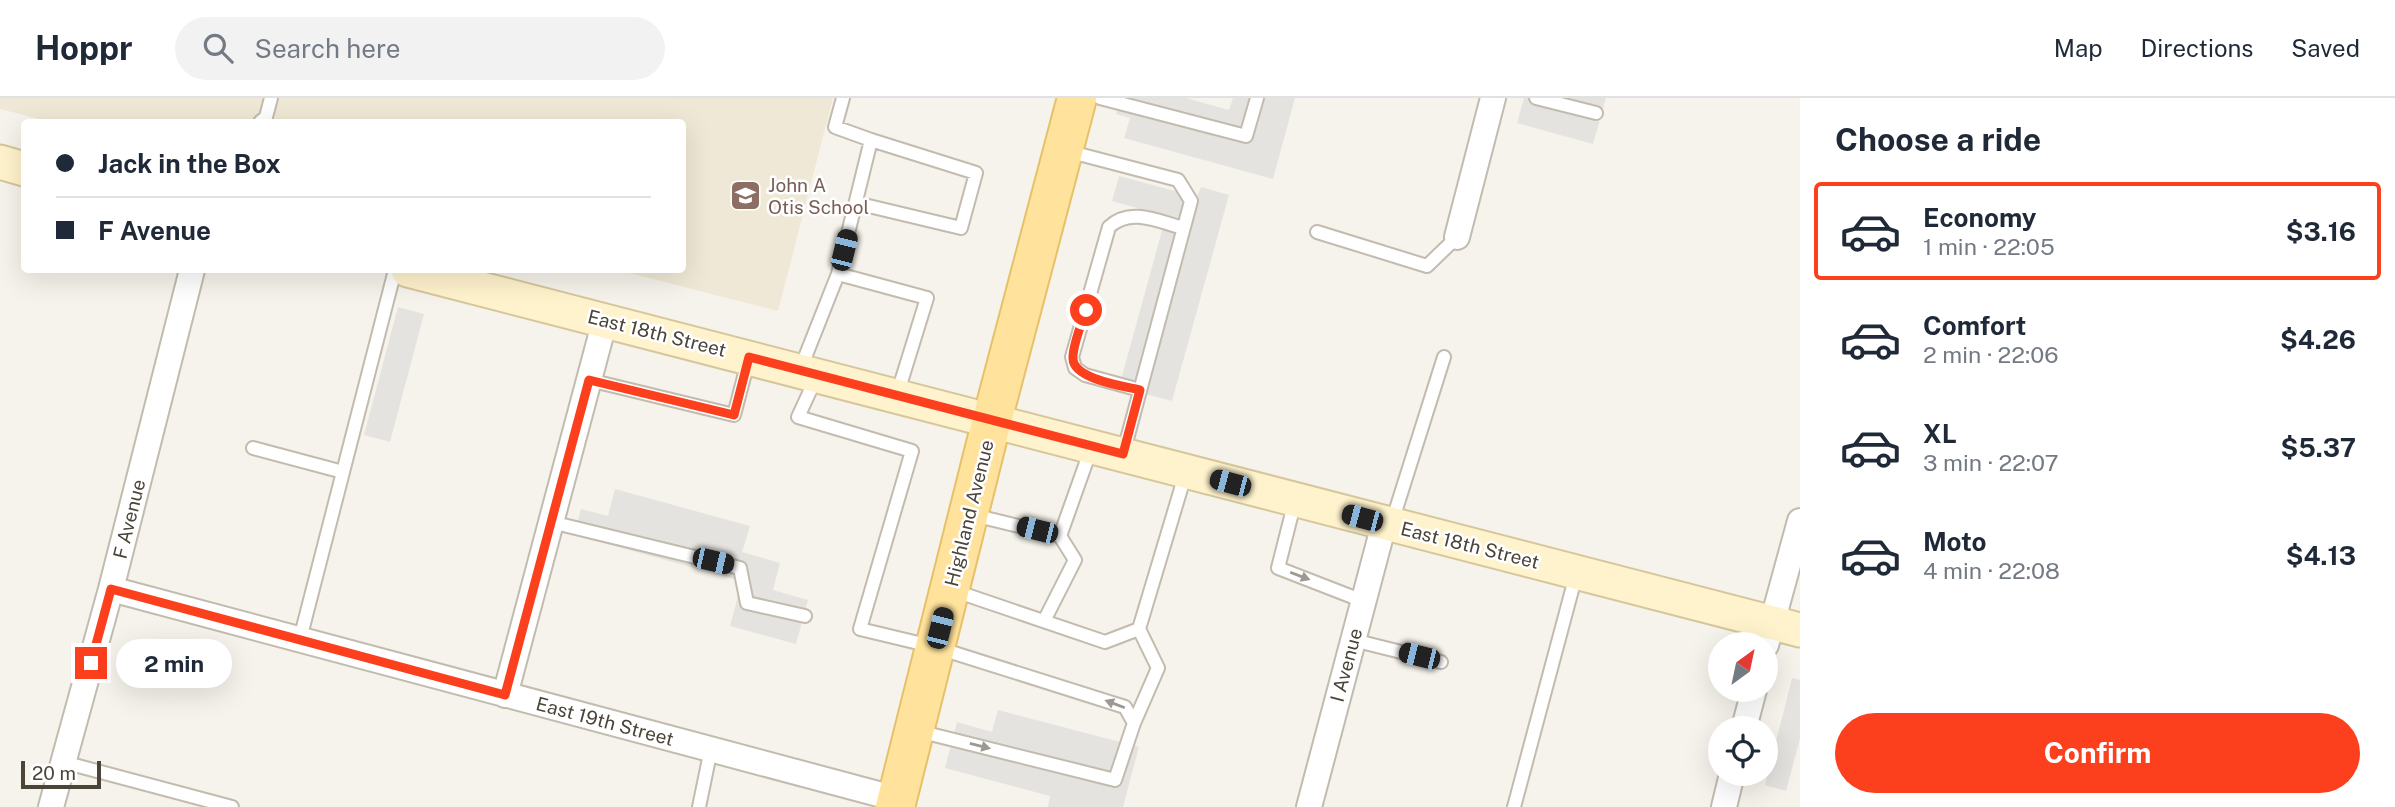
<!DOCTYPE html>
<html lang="en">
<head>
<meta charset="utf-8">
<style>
  :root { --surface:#fff; --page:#f2f2f3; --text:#1f2937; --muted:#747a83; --line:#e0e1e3; --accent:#fc3f1d }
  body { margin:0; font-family:"Public Sans",sans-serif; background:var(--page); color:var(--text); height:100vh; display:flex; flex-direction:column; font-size:26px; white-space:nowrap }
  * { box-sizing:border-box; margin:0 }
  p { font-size:23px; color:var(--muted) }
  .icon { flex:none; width:38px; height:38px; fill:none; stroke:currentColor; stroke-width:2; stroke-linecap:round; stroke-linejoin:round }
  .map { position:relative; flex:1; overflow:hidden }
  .drawer { display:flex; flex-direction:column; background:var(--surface); width:595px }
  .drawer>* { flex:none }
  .top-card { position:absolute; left:21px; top:21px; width:665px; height:154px; border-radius:7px; box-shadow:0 7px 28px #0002; display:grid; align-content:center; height:154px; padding:0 35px; background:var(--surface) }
  .needle { width:46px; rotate:33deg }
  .controls { position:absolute; left:1708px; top:534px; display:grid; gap:14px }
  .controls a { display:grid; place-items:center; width:70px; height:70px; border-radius:50%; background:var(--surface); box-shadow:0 7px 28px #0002; font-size:35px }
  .scale { position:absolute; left:21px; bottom:18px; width:80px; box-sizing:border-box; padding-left:7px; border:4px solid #4b4439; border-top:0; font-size:19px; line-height:24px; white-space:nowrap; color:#4b4439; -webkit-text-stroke:5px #fff; paint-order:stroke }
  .end { position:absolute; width:32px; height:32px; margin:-16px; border:9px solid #fc3f1d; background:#fff; box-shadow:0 0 0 4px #fff }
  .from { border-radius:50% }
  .bubble { position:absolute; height:49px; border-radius:24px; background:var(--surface); box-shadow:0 7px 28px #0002; font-size:23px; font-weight:700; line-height:49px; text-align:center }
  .car { position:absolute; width:21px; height:42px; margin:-21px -10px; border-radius:9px; box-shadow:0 0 5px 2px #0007; background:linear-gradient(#222 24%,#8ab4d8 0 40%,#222 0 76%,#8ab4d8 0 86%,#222 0) }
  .top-card b { display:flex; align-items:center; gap:24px; height:66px; font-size:26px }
  .top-card b+b { border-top:2px solid var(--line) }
  .top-card i { width:18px; height:18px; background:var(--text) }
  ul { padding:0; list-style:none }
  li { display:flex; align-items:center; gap:21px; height:98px; margin:0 14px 10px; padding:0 21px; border:4px solid transparent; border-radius:7px }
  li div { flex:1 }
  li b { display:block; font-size:26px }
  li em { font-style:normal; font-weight:700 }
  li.current { border-color:var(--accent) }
  li>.icon { width:63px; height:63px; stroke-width:1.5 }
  h2 { padding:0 35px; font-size:32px; line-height:84px }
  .primary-button { display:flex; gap:14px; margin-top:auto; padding:14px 35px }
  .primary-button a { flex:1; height:80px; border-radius:42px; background:var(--accent); color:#fff; font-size:28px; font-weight:700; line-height:80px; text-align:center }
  header { display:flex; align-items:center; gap:42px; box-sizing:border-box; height:98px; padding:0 35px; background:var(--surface); border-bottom:2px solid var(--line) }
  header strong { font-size:33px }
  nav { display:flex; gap:38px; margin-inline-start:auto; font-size:24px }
  .search { width:490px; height:63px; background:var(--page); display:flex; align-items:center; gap:18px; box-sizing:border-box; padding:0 24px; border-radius:38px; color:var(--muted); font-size:26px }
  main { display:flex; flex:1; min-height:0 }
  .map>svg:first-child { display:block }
  .education { fill:#efe8d6 }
  .parking { fill:#e5e3e0 }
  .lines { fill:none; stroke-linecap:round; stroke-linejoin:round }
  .lane-casing { stroke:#c2bbae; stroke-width:16 }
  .street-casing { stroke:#c2bbae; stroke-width:28 }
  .secondary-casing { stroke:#d6c79b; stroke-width:37 }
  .primary-casing { stroke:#e6c16a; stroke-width:42 }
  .lane { stroke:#fff; stroke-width:12 }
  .street { stroke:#fff; stroke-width:24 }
  .secondary { stroke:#fff3cd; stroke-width:33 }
  .primary { stroke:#ffe39c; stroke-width:38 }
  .oneway { fill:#9c9892 }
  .route { stroke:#fc3f1d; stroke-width:9 }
  .labels { text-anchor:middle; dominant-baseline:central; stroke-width:5; stroke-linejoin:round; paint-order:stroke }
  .education-label { font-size:19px; fill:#785e54; stroke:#fff; text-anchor:start }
  .street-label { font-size:19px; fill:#4b4439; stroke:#fff }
</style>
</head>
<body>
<header>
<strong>Hoppr</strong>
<div class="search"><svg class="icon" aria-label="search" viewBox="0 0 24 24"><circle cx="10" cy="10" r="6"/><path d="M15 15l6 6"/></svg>Search here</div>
<nav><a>Map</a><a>Directions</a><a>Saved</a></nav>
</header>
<main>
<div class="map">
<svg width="1800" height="709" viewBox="0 0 1800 709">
  <rect width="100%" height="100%" fill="#f6f3ec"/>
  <path class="education" d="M0 0H833L778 213 618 172H682V24H51L0 11Z"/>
  <path class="parking" d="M1121 0H1186L1229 12 1233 0H1295L1273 81 1124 40 1130 20 1116 16Z
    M1524 0H1606L1593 46 1517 25Z
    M1119 78 1197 99 1201 89 1229 97 1172 303 1119 289 1166 118 1112 103Z
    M398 209 424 216 390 344 364 337Z
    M615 391 750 428 742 454 780 465 773 492 808 502 796 546 730 528 742 483 574 437 581 411 608 418Z
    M1792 580 1800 582V641L1786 693 1765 687Z
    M998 612 1139 649 1123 709H1048L1050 698 945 670 957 624 992 634Z"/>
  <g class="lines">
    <defs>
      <path id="lane" d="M843 0 835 29 871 42
        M1100 0 1246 38 1257 0
        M1536 0 1596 15
        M260 24 266 19 271 0
        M1067 53 1178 82 1191 103 1123 356
        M856 105 961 130 976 75 871 42 838 176 927 200 897 297
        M1317 134 1427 168 1457 139
        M800 272 838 176
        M816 280 798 319 912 353 860 531 935 549 1125 609 1134 625 1115 682 918 633
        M589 282 734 317 749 260
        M1140 292 1085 277 1075 270 1072 259 1109 129C1130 109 1158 123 1183 130
        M253 350 343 374
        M1295 403 1278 470 1363 503
        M973 417 1060 438 1092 348
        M551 424 740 470 747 505 805 518
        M1392 424 1444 259
        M955 493 1105 544 1139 531 1186 374
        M1044 523 1075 462 1060 438
        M300 541 395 172
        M1353 542 1441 564
        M1134 625 1158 570 1139 531
        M63 664 232 709
        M699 709 711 651
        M1514 709 1576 477"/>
      <path id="street" d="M1457 139 1493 0
        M111 491 897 701
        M1766 547 1800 423
        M505 597 605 222
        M1744 630 1754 592
        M51 709 111 491 192 172
        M1309 709 1384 426
        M1724 709 1732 676"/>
      <path id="secondary" d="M0 64 24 71
        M408 172 1800 532"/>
      <path id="primary" d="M895 709 992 322 1077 0"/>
    </defs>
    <use href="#lane" class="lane-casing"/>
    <use href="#street" class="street-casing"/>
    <use href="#secondary" class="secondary-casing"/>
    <use href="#primary" class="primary-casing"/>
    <use href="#lane" class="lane"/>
    <use href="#street" class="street"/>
    <use href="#secondary" class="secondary"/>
    <use href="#primary" class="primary"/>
  </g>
  <defs><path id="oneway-solid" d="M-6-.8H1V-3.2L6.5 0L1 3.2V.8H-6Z" transform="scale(1.75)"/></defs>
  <g class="oneway">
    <use href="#oneway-solid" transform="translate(1300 478) rotate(21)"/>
    <use href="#oneway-solid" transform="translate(1115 606) rotate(-159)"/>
    <use href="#oneway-solid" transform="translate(980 648) rotate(14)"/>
  </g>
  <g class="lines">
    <path class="route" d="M91 565 111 491 505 597 589 282 734 317 749 259 1123 356 1140 292C1123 288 1074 281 1073 261 1072 249 1082 224 1086 212"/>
  </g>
  <defs>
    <symbol id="school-square" viewBox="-11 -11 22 22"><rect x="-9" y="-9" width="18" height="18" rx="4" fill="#8d6e63" stroke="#fff"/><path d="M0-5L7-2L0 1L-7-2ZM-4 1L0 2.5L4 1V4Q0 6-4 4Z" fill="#fff"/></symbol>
  </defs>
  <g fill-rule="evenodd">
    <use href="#school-square" x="728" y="80" width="35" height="35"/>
  </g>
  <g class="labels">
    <g class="education-label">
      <text x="768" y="87">John A<tspan x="768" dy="22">Otis School</tspan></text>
    </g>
    <g class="street-label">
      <text transform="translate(657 235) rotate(14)">East 18th Street</text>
      <text transform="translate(969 415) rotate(-76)">Highland Avenue</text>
      <text transform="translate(129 421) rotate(-76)">F Avenue</text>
      <text transform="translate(1470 447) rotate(14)">East 18th Street</text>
      <text transform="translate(1346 567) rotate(-75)">I Avenue</text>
      <text transform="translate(605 623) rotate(15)">East 19th Street</text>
    </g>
  </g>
</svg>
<div class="controls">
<a><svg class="needle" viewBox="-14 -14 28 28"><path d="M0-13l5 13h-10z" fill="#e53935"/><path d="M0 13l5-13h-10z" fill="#747a83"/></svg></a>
<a><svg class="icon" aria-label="locate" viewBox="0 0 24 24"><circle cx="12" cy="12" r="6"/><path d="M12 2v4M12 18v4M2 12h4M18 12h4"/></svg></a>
</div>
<div class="scale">20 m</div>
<i class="end from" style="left:1086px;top:212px"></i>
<i class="end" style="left:91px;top:565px"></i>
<div class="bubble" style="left:116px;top:541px;width:116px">2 min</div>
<i class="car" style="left:844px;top:152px;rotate:14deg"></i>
<i class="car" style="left:1230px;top:385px;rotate:285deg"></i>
<i class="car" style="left:1362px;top:420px;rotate:285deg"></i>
<i class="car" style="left:1037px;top:432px;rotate:284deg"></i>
<i class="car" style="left:713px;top:463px;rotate:103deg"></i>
<i class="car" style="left:940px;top:530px;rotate:14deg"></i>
<i class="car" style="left:1419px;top:558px;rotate:284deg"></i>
<div class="top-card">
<b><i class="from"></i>Jack in the Box</b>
<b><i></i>F Avenue</b>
</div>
</div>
<section class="drawer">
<h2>Choose a ride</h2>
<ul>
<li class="current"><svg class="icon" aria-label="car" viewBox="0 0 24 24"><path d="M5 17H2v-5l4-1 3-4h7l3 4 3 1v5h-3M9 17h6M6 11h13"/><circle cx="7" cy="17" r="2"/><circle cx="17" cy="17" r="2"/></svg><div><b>Economy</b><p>1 min · 22:05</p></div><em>$3.16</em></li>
<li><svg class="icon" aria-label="car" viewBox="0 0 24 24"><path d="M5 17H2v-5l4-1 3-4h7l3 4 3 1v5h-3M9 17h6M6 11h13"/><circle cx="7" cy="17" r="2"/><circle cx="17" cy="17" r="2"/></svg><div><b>Comfort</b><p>2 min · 22:06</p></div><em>$4.26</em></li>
<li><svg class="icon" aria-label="car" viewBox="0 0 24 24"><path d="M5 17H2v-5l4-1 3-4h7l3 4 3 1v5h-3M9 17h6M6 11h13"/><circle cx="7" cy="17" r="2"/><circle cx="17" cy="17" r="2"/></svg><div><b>XL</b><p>3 min · 22:07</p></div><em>$5.37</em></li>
<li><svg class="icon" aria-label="car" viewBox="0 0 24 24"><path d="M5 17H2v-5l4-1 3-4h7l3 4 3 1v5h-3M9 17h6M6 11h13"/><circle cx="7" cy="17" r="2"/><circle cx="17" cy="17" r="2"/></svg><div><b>Moto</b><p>4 min · 22:08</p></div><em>$4.13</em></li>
</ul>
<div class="primary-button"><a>Confirm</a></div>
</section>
</main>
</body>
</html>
